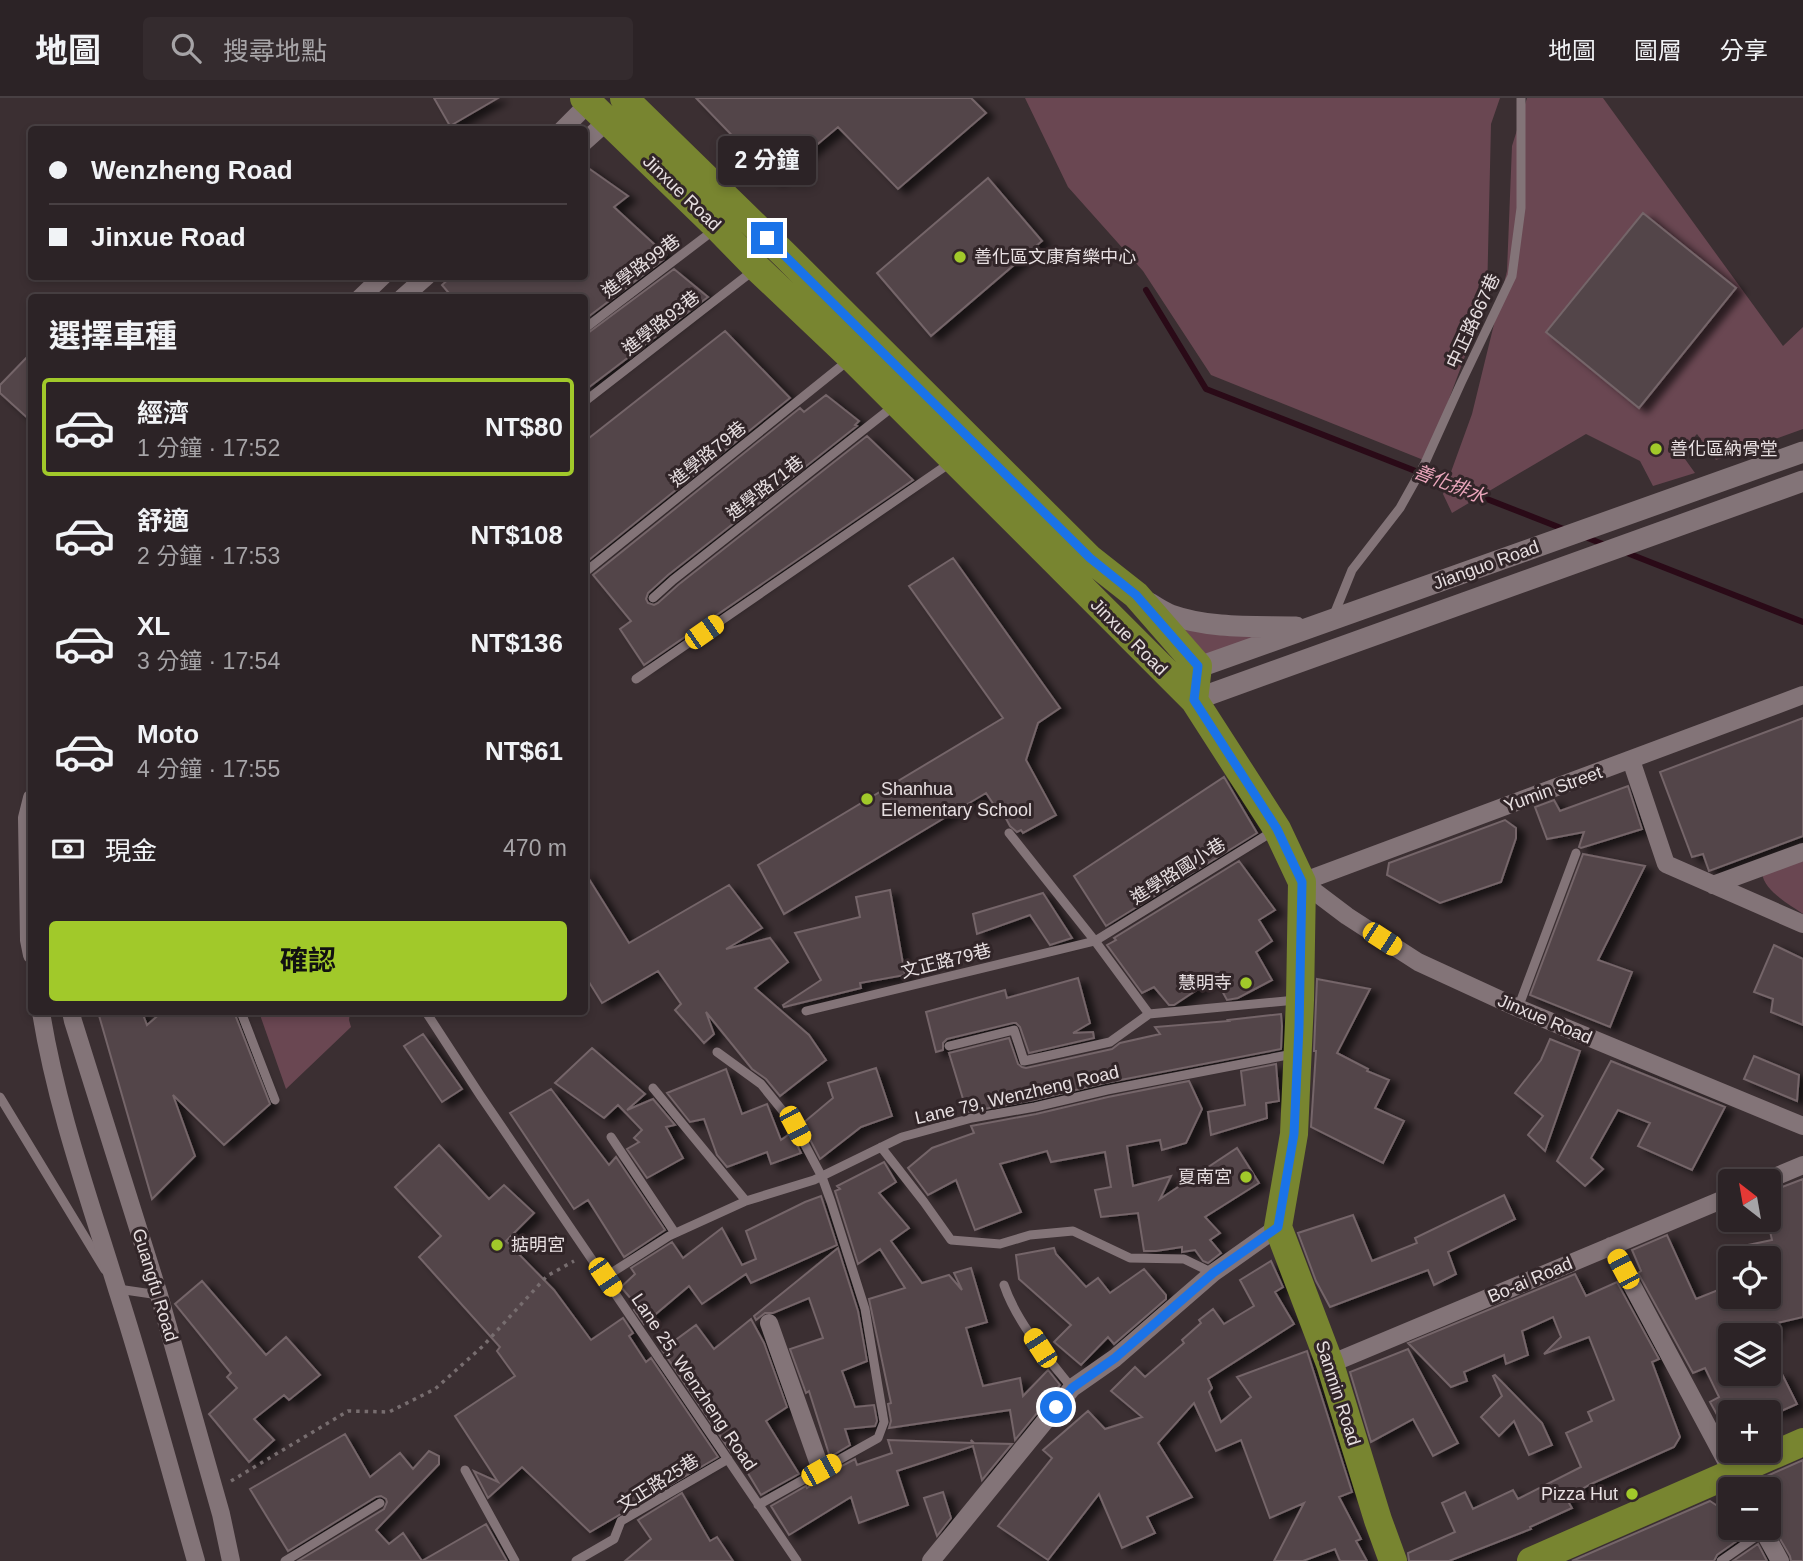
<!DOCTYPE html>
<html lang="zh-TW">
<head>
<meta charset="utf-8">
<style>
  :root { --surface:#2c2326; --page:#342b2e; --text:#f1f3f6; --muted:#a6a4a7; --line:#484043; --accent:#a1c92a }
  body { margin:0; font-family:Helvetica,"Noto Sans TC",sans-serif; background:var(--page); color:var(--text); height:100vh; display:flex; flex-direction:column; font-size:26px; white-space:nowrap }
  * { box-sizing:border-box; margin:0 }
  p { font-size:23px; color:var(--muted) }
  .icon { flex:none; width:38px; height:38px; fill:none; stroke:currentColor; stroke-width:2; stroke-linecap:round; stroke-linejoin:round }
  .map { position:relative; flex:1; overflow:hidden }
  .sheet { position:absolute; left:28px; top:196px; width:560px; height:721px; display:flex; flex-direction:column; background:var(--surface); border-radius:7px; box-shadow:0 4px 10px #0003,0 0 0 2px var(--line) }
  .sheet>* { flex:none }
  .banner { position:absolute; left:28px; top:28px; width:560px; height:154px; border-radius:7px; box-shadow:0 4px 10px #0003,0 0 0 2px var(--line); display:grid; align-content:center; height:154px; padding:0 21px; background:var(--surface) }
  .needle { width:46px; rotate:329deg }
  .fabs { position:absolute; left:1718px; top:1071px; display:grid; gap:14px }
  .fabs a { display:grid; place-items:center; width:63px; height:63px; border-radius:7px; background:var(--surface); box-shadow:0 4px 10px #0003,0 0 0 2px var(--line); font-size:35px }
  .end { position:absolute; width:32px; height:32px; margin:-16px; border:9px solid #1a73e8; background:#fff; box-shadow:0 0 0 4px #fff }
  .from { border-radius:50% }
  .bubble { position:absolute; height:49px; border-radius:7px; background:var(--surface); box-shadow:0 4px 10px #0003,0 0 0 2px var(--line); font-size:23px; font-weight:700; line-height:49px; text-align:center }
  .car { position:absolute; width:21px; height:42px; margin:-21px -10px; border-radius:9px; box-shadow:0 0 5px 2px #0007; background:linear-gradient(#f5c518 24%,#345 0 40%,#f5c518 0 76%,#345 0 86%,#f5c518 0) }
  .banner b { display:flex; align-items:center; gap:24px; height:66px; font-size:26px }
  .banner b+b { border-top:2px solid var(--line) }
  .banner i { width:18px; height:18px; background:var(--text) }
  ul { padding:0; list-style:none }
  li { display:flex; align-items:center; gap:21px; height:98px; margin:0 14px 10px; padding:0 7px; border:4px solid transparent; border-radius:7px }
  li div { flex:1 }
  li b { display:block; font-size:26px }
  li em { font-style:normal; font-weight:700 }
  li.selected { border-color:var(--accent) }
  li>.icon { width:63px; height:63px; stroke-width:1.5 }
  h2 { padding:0 21px; font-size:32px; line-height:84px }
  .pay { display:flex; align-items:center; gap:18px; height:77px; padding:0 21px; font-size:26px }
  .pay p { margin-inline-start:auto }
  .primary-button { display:flex; gap:14px; margin-top:auto; padding:14px 21px }
  .primary-button a { flex:1; height:80px; border-radius:7px; background:var(--accent); color:#111; font-size:28px; font-weight:700; line-height:80px; text-align:center }
  header { display:flex; align-items:center; gap:42px; box-sizing:border-box; height:98px; padding:0 35px; background:var(--surface); border-bottom:2px solid var(--line) }
  header strong { font-size:33px }
  nav { display:flex; gap:38px; margin-inline-start:auto; font-size:24px }
  .search { width:490px; height:63px; background:var(--page); display:flex; align-items:center; gap:18px; box-sizing:border-box; padding:0 24px; border-radius:7px; color:var(--muted); font-size:26px }
  .map>svg:first-child { display:block }
  .green { fill:#6a4752 }
  .lines { fill:none; stroke-linecap:round; stroke-linejoin:round }
  .stream { stroke:#2a0a17; stroke-width:6 }
  .building { fill:#534549; stroke:#746569; stroke-width:2; filter:url(#shadow) }
  .path { stroke:#776d6f; stroke-width:3.5; stroke-dasharray:3.5 5; stroke-linecap:butt }
  .service { stroke:#837478; stroke-width:9 }
  .minor { stroke:#837478; stroke-width:18 }
  .tertiary { stroke:#837478; stroke-width:21 }
  .primary { stroke:#788530; stroke-width:28 }
  .route { stroke:#1a73e8; stroke-width:9 }
  .poi-dot { fill:#a1c92a; stroke:#312528; stroke-width:2.5 }
  .labels { text-anchor:middle; dominant-baseline:central; stroke-width:6; stroke-linejoin:round; paint-order:stroke }
  .street-label { font-size:18px; fill:#e7dfe1; stroke:#312528 }
  .poi-label { font-size:18px; fill:#e7dfe1; stroke:#312528; text-anchor:start }
  .water-label { font-size:19px; font-style:italic; fill:#eca7bd; stroke:#312528 }
</style>
</head>
<body>
<header>
<strong>地圖</strong>
<div class="search"><svg class="icon" aria-label="search" viewBox="0 0 24 24"><circle cx="10" cy="10" r="6"/><path d="M15 15l6 6"/></svg>搜尋地點</div>
<nav><a>地圖</a><a>圖層</a><a>分享</a></nav>
</header>
<div class="map">
<svg width="1803" height="1463" viewBox="0 0 1803 1463">
  <defs>
    <filter id="shadow"><feDropShadow dx="8" dy="4.5" stdDeviation="3.5" flood-color="#0009"/></filter>
  </defs>
  <rect width="100%" height="100%" fill="#3b2f32"/>
  <path class="green" d="M1025 0H1500L1491 26 1487 199 1426 363 1211 277 1143 173 1068 89Z
    M1527 0H1603L1783 248 1803 229V331L1716 362 1697 336 1680 354 1695 375 1653 388 1640 363 1586 336 1452 415 1443 396 1472 316 1507 173 1512 48Z
    M1169 516 1309 530 1198 568Z
    M1803 753V816C1789 806 1764 793 1762 775Z
    M259 914H350L349 922 351 929 286 991Z"/>
  <g class="lines">
    <path class="stream" d="M1146 192 1206 291 1566 432
      M1583 438 1605 447
      M1622 453 1803 524"/>
  </g>
  <path class="building" d="M434 0H498L450 28Z
    M696 0H971L986 15 898 91 838 29 775 82Z
    M584 67 628 98 614 109 666 157 661 161 663 162 584 222V200H453L442 187 452 178H584Z
    M988 80 1042 143 931 238 877 175Z
    M1643 115 1736 190 1639 310 1546 234Z
    M674 171 708 199 584 293V238Z
    M725 233 790 300 584 466V344Z
    M32 254V324L0 295V287Z
    M826 297 859 323 855 327 857 328 668 477 648 495 646 501 648 505 654 507 658 505 678 487 867 338 913 382 644 567 620 531 631 523 593 477 800 310 804 314Z
    M953 460 1060 610 1038 625 1026 662 1056 717 1023 735 1021 732 1017 734 1010 728 1002 713 996 710 986 695 784 816 758 767 1003 620 909 488Z
    M1803 620V738L1709 773 1703 756 1692 759 1660 674Z
    M1224 679 1257 735 1106 828 1074 778Z
    M1628 688 1642 731 1581 750 1579 749 1584 734 1547 741 1535 709 1554 702 1560 713Z
    M1505 722 1516 730V740L1501 784 1440 805 1387 777 1389 765Z
    M1583 756 1645 768 1598 862 1632 874 1610 929 1530 897Z
    M1239 763 1275 812 1259 822 1272 843 1256 854 1272 882 1238 900 1227 902 1215 880 1174 907H1169L1154 889 1142 895 1107 847 1116 842 1114 840Z
    M584 773 629 845 729 787 762 830 726 851 770 840 788 864 755 890 809 937 826 962 780 998 766 981 752 971 706 914 714 936 704 945 675 912 681 906 658 873 602 905 584 876Z
    M890 792 905 877 860 885 861 890 784 909 783 907 821 882 795 835 860 819 856 799Z
    M1043 795 1072 840 1050 847 1030 817 977 836 973 816Z
    M1774 847 1803 861V927L1771 914 1773 901 1754 894Z
    M1078 880 1090 925 1073 935 1093 934 1094 940 1029 955 1020 929 1016 925H1013L947 941 943 945V952L936 954 926 914 1005 892 1007 900Z
    M1317 881 1370 891 1337 955 1368 971 1367 973 1389 982 1375 1010 1404 1023 1383 1065 1311 1029 1316 953H1314Z
    M98 914H142L147 927 162 914H234L270 1006 224 1047 173 997 195 1058 152 1101Z
    M1281 916 1282 928 1281 951 1105 985 1034 1002 967 1014 949 955 1009 940 1018 966 1022 969 1026 970 1112 951 1120 945 1160 936 1155 929 1229 923 1228 922Z
    M423 936 462 991 442 1004 404 948Z
    M1550 941 1580 953 1545 1053 1528 1037 1543 1018 1515 995 1541 962Z
    M592 950 645 996 627 1012 653 1001 675 1027 666 1029 683 1060 647 1080 627 1051 639 1044 634 1040 642 1032 618 1007 604 1020 555 985Z
    M1754 958 1799 977 1797 1003 1744 981Z
    M1611 963 1725 1009 1692 1072 1638 1048 1650 1025 1618 1012 1591 1060 1603 1071 1585 1088 1557 1063Z
    M1276 966 1279 1003 1266 1005 1267 1020 1211 1037 1208 1014 1245 1007 1241 973Z
    M876 970 892 1018 861 1029 820 1061 802 1026 833 1000 828 985Z
    M726 971 742 1016 767 1006 781 1042 791 1035 801 1055 771 1066 767 1054 727 1069 717 1057 704 1021 690 1024 667 995Z
    M1189 983 1202 1011 1186 1045 1162 1052 1160 1042 1127 1048 1133 1088 1171 1078 1160 1101 1237 1050 1259 1085 1205 1119 1220 1135 1210 1142 1221 1155 1208 1165 1203 1163 1195 1152 1182 1154V1149L1156 1153H1144L1138 1115 1101 1119 1095 1092 1111 1089 1105 1054 1051 1064 1047 1053 1000 1066 1021 1114 975 1132 956 1082 928 1097 908 1070 932 1050 974 1035 971 1028 1036 1016 1108 999Z
    M551 991 609 1067 616 1059 665 1132 624 1159 588 1102 574 1111 510 1015Z
    M439 1047 489 1101 504 1087 534 1115 506 1143 554 1192 591 1242 623 1220 633 1235 629 1238 646 1264 651 1260 718 1359 590 1434 522 1369 488 1400 474 1373 498 1384 455 1318 515 1278 497 1253 500 1249 419 1159 441 1138 395 1089Z
    M884 1064 896 1084 879 1095 909 1130 891 1143 922 1185 949 1177 962 1192 954 1175 971 1170 987 1224 966 1230 983 1288 1020 1280 1023 1298 1048 1272 1060 1287 1015 1342 1010 1312 889 1330 891 1323 888 1306 891 1305 869 1201 905 1190 880 1151 858 1166 835 1093 840 1091 837 1088Z
    M1803 1081V1219L1773 1226 1775 1236 1773 1237H1731V1276H1782L1797 1306 1779 1314H1731V1342L1710 1304 1719 1299 1705 1270 1693 1275 1638 1175 1641 1173 1632 1152 1667 1137 1696 1201 1728 1188 1727 1199H1769V1160H1720L1719 1153 1772 1142 1769 1129V1094Z
    M1504 1097 1515 1121 1448 1154 1456 1176 1434 1187 1428 1172 1330 1209 1316 1183 1298 1135 1353 1117 1372 1163 1417 1145 1415 1140Z
    M821 1098 837 1147 751 1185 746 1176 702 1206 689 1188 644 1226 634 1212 638 1209 621 1189 635 1176 631 1170 672 1144 683 1160 722 1130 742 1167 756 1161 746 1133 805 1104Z
    M838 1150 858 1213 867 1263 842 1273 855 1309 874 1307 877 1323 875 1328 845 1331 850 1347 830 1359 809 1293 806 1295 790 1251 823 1240 809 1200 773 1215H765L756 1222 754 1218Z
    M1054 1150 1056 1156 1086 1189 1098 1180 1110 1195 1144 1171 1166 1197V1201L1114 1246 1108 1239 1081 1267 1054 1244 1071 1227 1019 1181 1016 1157Z
    M1271 1163 1283 1189 1275 1194 1294 1226 1208 1281 1212 1290 1209 1294 1221 1324 1251 1299 1237 1279 1307 1253 1352 1394 1339 1399 1361 1441 1356 1443 1367 1463H1340L1335 1451 1303 1463H1274L1304 1405 1270 1420 1241 1342 1216 1353 1194 1305 1158 1345 1192 1399 1147 1419 1155 1435 1122 1450 1099 1396 1048 1462 998 1428 1052 1360 1043 1352 1088 1313 1105 1331 1142 1319 1111 1293 1135 1269 1145 1279 1184 1245 1182 1242 1201 1225 1199 1222 1213 1211 1224 1226 1254 1208 1240 1182Z
    M1575 1176 1586 1198 1617 1184 1659 1261 1652 1264 1680 1339 1674 1349 1591 1386 1566 1400 1572 1410 1530 1429 1531 1431 1449 1463H1409L1408 1455 1455 1434 1442 1405 1465 1394 1473 1411 1513 1392 1518 1401 1581 1369 1566 1335 1592 1323 1588 1314 1614 1302 1589 1239 1544 1256 1561 1239 1553 1219 1522 1233 1528 1257 1506 1266 1504 1257 1464 1274 1467 1283 1451 1289 1408 1245Z
    M202 1183 266 1257 286 1239 320 1277 289 1302 284 1297 254 1321 274 1342 249 1364 209 1316 237 1290 227 1279 231 1275 175 1206Z
    M751 1221 764 1245 787 1309 766 1323 799 1376 761 1397 734 1352 731 1354 662 1252 696 1227 714 1251Z
    M1408 1251 1458 1345 1433 1358 1413 1321 1371 1344 1350 1274Z
    M1495 1277 1542 1325 1552 1347 1529 1357 1514 1323 1499 1338 1481 1319 1502 1298 1493 1278Z
    M345 1336 370 1379 400 1355 413 1371 429 1353 439 1358V1366L376 1432 389 1446 403 1435 422 1463H298L384 1411 387 1404 386 1401 381 1398 376 1399 288 1453 250 1391Z
    M888 1342 972 1345 971 1342 974 1345 1012 1346 982 1382 973 1348 897 1373 908 1407 859 1425 851 1399 789 1437 771 1408 806 1388 807 1390 818 1383 825 1382 834 1372 855 1361 857 1367 892 1355Z
    M1803 1362V1463H1791L1790 1458 1769 1422V1391H1752L1751 1385Z
    M943 1394 951 1420 937 1438 924 1400Z
    M682 1395 710 1443 717 1439 733 1463H625L651 1441 638 1422Z
    M1710 1403 1731 1417V1430H1751V1433L1717 1457 1714 1463H1572Z
    M486 1426 507 1463H422Z
    M1758 1446 1767 1463H1733Z"/>
  <g class="lines">
    <path class="path" d="M231 1383 348 1313 389 1314 435 1291 483 1248 547 1178 574 1163"/>
    <path class="service" d="M584 231 714 132
      M584 304 754 172
      M584 475 850 261
      M653 500 673 482 895 307
      M1333 519 1352 472 1400 410 1424 367 1461 285 1512 178 1521 110V0
      M636 581 950 365
      M1009 735 1095 843 1149 916 1296 902
      M1518 910 1576 755
      M806 913 1095 843 1275 732
      M241 914 275 1002
      M426 914 480 997 797 1463
      M949 948 1014 932 1024 963 1110 944 1149 916
      M717 954 761 986 795 1028 822 1079 831 1104 865 1211 884 1324 878 1340 758 1407
      M653 990 746 1103
      M0 999 105 1172
      M611 1039 675 1135
      M881 1049 924 1104 951 1142 1000 1146 1030 1137 1073 1133 1130 1160 1184 1161 1213 1175
      M605 1179 669 1138 746 1103 814 1082 902 1039 972 1020 1035 1009 1107 992 1293 956
      M1004 1187C1017 1225 1047 1259 1072 1290
      M117 1190 118 1191 159 1197
      M465 1372 515 1463
      M285 1463 380 1405
      M576 1463 614 1441 621 1423 728 1361
      M1721 1463 1764 1433"/>
    <path class="minor" d="M562 32 594 0
      M584 44 613 18
      M360 200 383 178
      M402 200 427 178
      M1631 662 1666 766 1803 826
      M32 700 27 720 29 842 32 857
      M1302 784 1347 818 1418 864 1518 910 1803 1028
      M1302 784 1803 597
      M1713 787 1803 754
      M41 914C56 1008 89 1100 117 1191 146 1281 170 1372 196 1463
      M71 914 73 923 159 1197 221 1416 231 1463
      M1765 1083 1803 1067
      M1611 1148 1741 1391
      M769 1225 821 1372
      M1330 1266 1731 1098
      M1762 1430 1780 1463
      M931 1463 1072 1290 1115 1260 1213 1175 1278 1129"/>
    <path class="tertiary" d="M1147 504C1155 508 1163 514 1171 517 1210 531 1256 528 1296 529
      M1185 574 1803 354
      M1194 602 1803 383"/>
    <path class="primary" d="M584 0 717 129 757 170 852 260 1194 602 1277 731 1302 784 1300 902 1294 1036 1278 1129 1330 1266 1378 1422 1393 1463
      M624 0 786 158 1089 460 1136 497 1198 568 1194 602
      M1531 1463 1803 1344"/>
  </g>
  <g class="lines">
    <path class="route" d="M767 140 1090 460 1136 497 1198 568 1194 602 1277 731 1302 784 1299 929 1294 1036 1278 1129 1213 1175 1115 1260 1072 1290 1056 1309"/>
  </g>
  <g class="poi-dot">
    <circle cx="960" cy="159" r="7"/>
    <circle cx="1656" cy="351" r="7"/>
    <circle cx="867" cy="701" r="7"/>
    <circle cx="1246" cy="885" r="7"/>
    <circle cx="1246" cy="1079" r="7"/>
    <circle cx="497" cy="1147" r="7"/>
    <circle cx="1632" cy="1396" r="7"/>
  </g>
  <g class="labels">
    <g class="street-label">
      <text transform="translate(682 95) rotate(44)">Jinxue Road</text>
      <text transform="translate(641 168) rotate(-37)">進學路99巷</text>
      <text transform="translate(1473 223) rotate(-65)">中正路667巷</text>
      <text transform="translate(661 225) rotate(-38)">進學路93巷</text>
      <text transform="translate(708 356) rotate(-39)">進學路79巷</text>
      <text transform="translate(765 390) rotate(-38)">進學路71巷</text>
      <text transform="translate(1486 467) rotate(-20)">Jianguo Road</text>
      <text transform="translate(1129 539) rotate(45)">Jinxue Road</text>
      <text transform="translate(1553 691) rotate(-20)">Yumin Street</text>
      <text transform="translate(1178 773) rotate(-32)">進學路國小巷</text>
      <text transform="translate(946 863) rotate(-14)">文正路79巷</text>
      <text transform="translate(1545 921) rotate(23)">Jinxue Road</text>
      <text transform="translate(1017 997) rotate(-13)">Lane 79, Wenzheng Road</text>
      <text transform="translate(1530 1182) rotate(-23)">Bo-ai Road</text>
      <text transform="translate(155 1187) rotate(73)">Guangfu Road</text>
      <text transform="translate(694 1284) rotate(56)">Lane 25, Wenzheng Road</text>
      <text transform="translate(1338 1295) rotate(72)">Sanmin Road</text>
      <text transform="translate(658 1385) rotate(-32)">文正路25巷</text>
    </g>
    <g class="poi-label">
      <text x="974" y="159">善化區文康育樂中心</text>
      <text x="1670" y="351">善化區納骨堂</text>
      <text x="881" y="691">Shanhua<tspan x="881" dy="21">Elementary School</tspan></text>
      <text x="1232" y="885" text-anchor="end">慧明寺</text>
      <text x="1232" y="1079" text-anchor="end">夏南宮</text>
      <text x="511" y="1147">掂明宮</text>
      <text x="1618" y="1396" text-anchor="end">Pizza Hut</text>
    </g>
    <g class="water-label">
      <text transform="translate(1450 386) rotate(21)">善化排水</text>
    </g>
  </g>
</svg>
<div class="fabs">
<a><svg class="needle" viewBox="-14 -14 28 28"><path d="M0-13l5 13h-10z" fill="#e53935"/><path d="M0 13l5-13h-10z" fill="#a6a4a7"/></svg></a>
<a><svg class="icon" aria-label="locate" viewBox="0 0 24 24"><circle cx="12" cy="12" r="6"/><path d="M12 2v4M12 18v4M2 12h4M18 12h4"/></svg></a>
<a><svg class="icon" aria-label="layers" viewBox="0 0 24 24"><path d="M12 4l9 5-9 5-9-5zM3 14l9 5 9-5"/></svg></a>
<a>+</a>
<a>−</a>
</div>
<i class="end from" style="left:1056px;top:1309px"></i>
<i class="end" style="left:767px;top:140px"></i>
<div class="bubble" style="left:718px;top:38px;width:98px">2 分鐘</div>
<i class="car" style="left:704px;top:534px;rotate:55deg"></i>
<i class="car" style="left:1382px;top:841px;rotate:123deg"></i>
<i class="car" style="left:795px;top:1028px;rotate:152deg"></i>
<i class="car" style="left:1623px;top:1171px;rotate:332deg"></i>
<i class="car" style="left:605px;top:1179px;rotate:146deg"></i>
<i class="car" style="left:1040px;top:1250px;rotate:327deg"></i>
<i class="car" style="left:821px;top:1372px;rotate:61deg"></i>
<div class="banner">
<b><i class="from"></i>Wenzheng Road</b>
<b><i></i>Jinxue Road</b>
</div>
<section class="sheet">
<h2>選擇車種</h2>
<ul>
<li class="selected"><svg class="icon" aria-label="car" viewBox="0 0 24 24"><path d="M5 17H2v-5l4-1 3-4h7l3 4 3 1v5h-3M9 17h6M6 11h13"/><circle cx="7" cy="17" r="2"/><circle cx="17" cy="17" r="2"/></svg><div><b>經濟</b><p>1 分鐘 · 17:52</p></div><em>NT$80</em></li>
<li><svg class="icon" aria-label="car" viewBox="0 0 24 24"><path d="M5 17H2v-5l4-1 3-4h7l3 4 3 1v5h-3M9 17h6M6 11h13"/><circle cx="7" cy="17" r="2"/><circle cx="17" cy="17" r="2"/></svg><div><b>舒適</b><p>2 分鐘 · 17:53</p></div><em>NT$108</em></li>
<li><svg class="icon" aria-label="car" viewBox="0 0 24 24"><path d="M5 17H2v-5l4-1 3-4h7l3 4 3 1v5h-3M9 17h6M6 11h13"/><circle cx="7" cy="17" r="2"/><circle cx="17" cy="17" r="2"/></svg><div><b>XL</b><p>3 分鐘 · 17:54</p></div><em>NT$136</em></li>
<li><svg class="icon" aria-label="car" viewBox="0 0 24 24"><path d="M5 17H2v-5l4-1 3-4h7l3 4 3 1v5h-3M9 17h6M6 11h13"/><circle cx="7" cy="17" r="2"/><circle cx="17" cy="17" r="2"/></svg><div><b>Moto</b><p>4 分鐘 · 17:55</p></div><em>NT$61</em></li>
</ul>
<div class="pay"><svg class="icon" aria-label="cash" viewBox="0 0 24 24"><path d="M3 7h18v10H3z"/><circle cx="12" cy="12" r="2"/></svg>現金<p>470 m</p></div>
<div class="primary-button"><a>確認</a></div>
</section>
</div>
</body>
</html>
